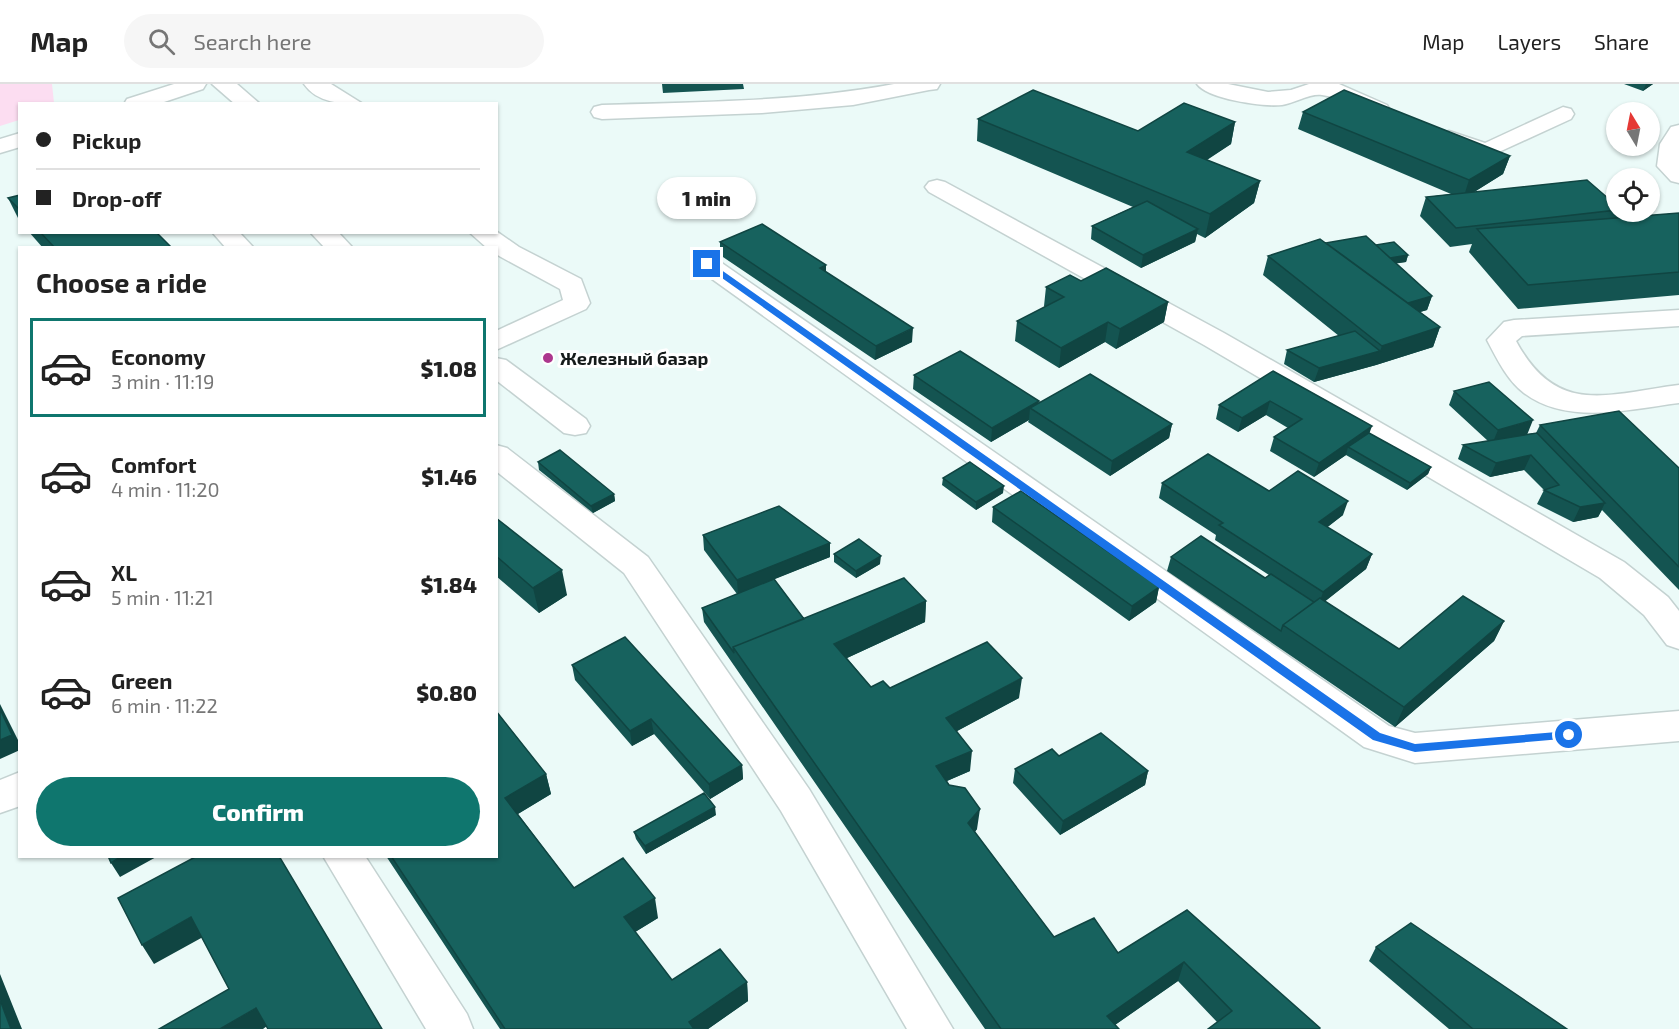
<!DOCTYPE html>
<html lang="en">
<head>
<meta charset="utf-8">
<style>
  :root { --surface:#fff; --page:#f6f6f6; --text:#222; --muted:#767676; --line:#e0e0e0; --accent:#0f766e }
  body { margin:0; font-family:"Exo 2",sans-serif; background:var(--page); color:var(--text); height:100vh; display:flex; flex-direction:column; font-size:22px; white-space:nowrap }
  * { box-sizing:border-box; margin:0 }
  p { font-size:20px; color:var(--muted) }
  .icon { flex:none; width:33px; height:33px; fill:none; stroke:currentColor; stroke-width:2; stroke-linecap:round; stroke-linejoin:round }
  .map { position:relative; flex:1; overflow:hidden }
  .panel { position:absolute; left:18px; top:162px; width:480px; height:612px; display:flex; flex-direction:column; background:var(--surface); border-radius:0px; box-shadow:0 2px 4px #0004 }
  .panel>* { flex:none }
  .top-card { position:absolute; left:18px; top:18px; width:480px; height:132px; border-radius:0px; box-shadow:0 2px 4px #0004; display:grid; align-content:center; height:132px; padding:0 18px; background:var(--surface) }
  .needle { width:39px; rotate:350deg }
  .tools { position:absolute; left:1606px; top:18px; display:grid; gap:12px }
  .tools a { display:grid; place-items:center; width:54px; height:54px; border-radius:50%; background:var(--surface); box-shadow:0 2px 4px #0004; font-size:30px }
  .end { position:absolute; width:27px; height:27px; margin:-14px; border:8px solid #1a73e8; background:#fff; box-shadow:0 0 0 3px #fff }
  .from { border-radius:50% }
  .bubble { position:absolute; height:42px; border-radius:21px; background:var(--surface); box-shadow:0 2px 4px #0004; font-size:20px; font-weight:800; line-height:42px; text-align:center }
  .top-card b { display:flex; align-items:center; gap:21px; height:57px; font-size:22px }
  .top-card b+b { border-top:2px solid var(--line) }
  .top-card i { width:15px; height:15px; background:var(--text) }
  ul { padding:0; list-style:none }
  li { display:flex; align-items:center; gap:18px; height:99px; margin:0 12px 9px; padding:0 6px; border:3px solid transparent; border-radius:0px }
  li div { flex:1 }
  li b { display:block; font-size:22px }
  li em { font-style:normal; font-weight:800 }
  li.current { border-color:var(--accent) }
  li>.icon { width:54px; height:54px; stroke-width:1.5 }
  h2 { padding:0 18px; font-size:27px; line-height:72px }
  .button { display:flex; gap:12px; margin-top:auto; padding:12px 18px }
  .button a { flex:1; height:69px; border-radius:36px; background:var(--accent); color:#fff; font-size:24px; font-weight:800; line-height:69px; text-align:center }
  header { display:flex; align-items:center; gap:36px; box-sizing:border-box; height:84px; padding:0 30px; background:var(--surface); border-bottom:2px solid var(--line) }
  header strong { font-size:28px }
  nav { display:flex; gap:33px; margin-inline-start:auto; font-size:21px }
  .search { width:420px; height:54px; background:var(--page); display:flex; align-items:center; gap:15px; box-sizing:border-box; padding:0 21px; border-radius:33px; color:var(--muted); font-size:22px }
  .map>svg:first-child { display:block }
  .green { fill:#fcddf1 }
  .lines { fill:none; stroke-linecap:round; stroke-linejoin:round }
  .minor-casing { stroke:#c4d2d1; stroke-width:3 }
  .minor { fill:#fff; fill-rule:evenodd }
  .wall { fill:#145451 }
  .shaded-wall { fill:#104542 }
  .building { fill:#17625e; stroke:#104542; stroke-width:1.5 }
  .route { fill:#1a73e8 }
  .poi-dot { fill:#ac378e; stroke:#fff; stroke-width:2 }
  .labels { text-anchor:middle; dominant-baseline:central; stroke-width:6; stroke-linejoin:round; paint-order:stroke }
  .poi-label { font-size:18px; font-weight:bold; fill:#151a1a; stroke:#fff; text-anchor:start }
</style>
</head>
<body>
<header>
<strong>Map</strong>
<div class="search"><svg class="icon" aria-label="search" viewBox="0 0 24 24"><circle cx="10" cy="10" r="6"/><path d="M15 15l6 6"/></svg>Search here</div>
<nav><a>Map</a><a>Layers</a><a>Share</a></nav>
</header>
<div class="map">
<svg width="1679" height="945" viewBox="0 0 1679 945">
  <rect width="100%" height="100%" fill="#ebfaf8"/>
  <path class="green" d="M0 0H52L54 19 20 20 19 36 0 42Z"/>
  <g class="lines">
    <defs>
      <path id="minor" d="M174 0H206L203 5 158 20H124L127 15Z
        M212 0H237L260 20H235Z
        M304 0H331L363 20C342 20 317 19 304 0Z
        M894 0H940L937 5 929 6 853 21 762 29 602 35 594 33 591 28 594 23 602 21C699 18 798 18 894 0Z
        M1197 0H1228L1268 8 1291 6 1309 0H1339L1387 21 1390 26 1387 31 1379 33C1360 28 1341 13 1322 11 1311 9 1294 19 1282 21 1263 23 1208 15 1197 0Z
        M1563 23 1571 25 1574 30 1571 35 1488 73 1463 68 1441 59 1438 54 1441 49 1449 47 1485 59Z
        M1679 41V99L1671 97 1657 82 1660 60 1671 43Z
        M20 49V63L0 69V55Z
        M937 96 945 98 1224 249 1624 478 1668 513 1679 527V565L1667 561 1644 531 1600 494 1204 261 929 108 925 103 929 98Z
        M496 147 519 163 581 195 590 219 586 225 496 266V247L563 216 560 205 501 173 496 170V164H487L469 148Z
        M212 148H239L254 164H226Z
        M310 148H338L353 164H325Z
        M707 172 716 175 1389 642 1415 649 1679 627V657L1415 679 1364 663 698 185 694 180 698 175Z
        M1679 226V242L1522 252 1516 257C1557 333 1607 310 1679 301V319C1630 325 1568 342 1524 309 1507 296 1497 275 1487 256L1504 238 1514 236Z
        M496 274 506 276 586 335 590 342 586 349 575 351 564 349 496 296Z
        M496 361 507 364 648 473 809 705 953 945H907L781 727 624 489 496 387Z
        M20 688V722L0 729V696Z
        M323 772H365L467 930 473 945H426Z"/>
    </defs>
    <use href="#minor" class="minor-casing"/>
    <use href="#minor" class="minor"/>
  </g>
  <path class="wall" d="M662 0H743L744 5 663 9Z
    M1624 0H1653L1643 7Z
    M1303 28 1510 72 1503 90 1474 108 1617 122V128H1620L1618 134 1679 129V211L1518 225 1469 168 1472 160 1450 163 1420 132 1426 113 1451 110 1298 45Z
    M978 35 1138 47 1235 38 1231 60 1207 76 1260 97 1254 119 1205 154 1197 150 1195 158 1141 184 1091 155 1092 142 1133 123 977 57Z
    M20 111V138L8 114Z
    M29 148H156L172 164H43Z
    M720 158 826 181V188L912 258 875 276 720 171Z
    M1376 161 1408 171 1406 178 1396 179 1432 212 1427 226 1420 228 1440 243 1433 263 1376 281 1314 298 1284 280 1287 266 1339 252 1263 191 1268 172Z
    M1081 197 1168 218 1164 238 1116 265 1105 258 1059 284 1015 257 1017 237 1045 223 1044 222 1046 203Z
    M1273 287 1369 349 1431 383 1428 390 1407 406 1346 371 1314 393 1270 367 1274 353 1288 344 1266 331 1238 348 1216 335 1219 321Z
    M914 291 1038 319 1172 340 1169 354 1110 392 1028 338 1029 336 991 358 913 305Z
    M1454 307 1527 350 1536 349 1540 341 1679 384V506L1602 426 1598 433 1573 438 1537 420 1544 406 1524 386 1490 393 1458 375 1463 361 1488 357 1449 321Z
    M538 378 614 410 615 417 593 429 539 386Z
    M943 394 1003 409 976 426 942 401Z
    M1162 399 1343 431 1327 443 1372 470 1366 485 1325 517 1399 565 1504 537 1494 557 1395 643 1167 487 1171 473 1265 494 1269 491 1215 456 1216 451 1159 414Z
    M993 423 1159 503 1156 518 1129 537 992 438Z
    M496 434 567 511 539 529 496 492Z
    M703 451 830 459V473L774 495 804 535 926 517 925 538 847 574 871 603 1019 614 957 647 970 687 947 697 977 745 975 748 1054 853 1118 869 1187 826 1320 945 1217 938 1178 897 1115 941 1119 945H985L704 538 702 524 737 510 704 466Z
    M834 470 880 480 856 494 834 478Z
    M572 581 742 681 743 695 710 715 654 650 632 662 575 596Z
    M496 627 546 690 551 710 518 730 574 804 658 834 635 848 672 896 747 898 748 917 708 945H500L386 772H496Z
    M1059 672 1148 687 1145 701 1060 751 1013 699 1015 685Z
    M716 731 646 770 636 755 634 748Z
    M1376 863 1567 945H1449L1369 877Z"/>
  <path class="shaded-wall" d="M1646 0H1653L1643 7Z
    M1235 38 1231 60 1183 91 1187 68Z
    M1510 72 1503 90 1463 115 1469 96Z
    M1260 97 1254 119 1205 154 1210 130Z
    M1198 145 1195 158 1141 184 1143 171Z
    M1408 171 1406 178 1380 182 1382 175Z
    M826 181V195L820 184Z
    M1432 212 1427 226 1396 235 1401 221Z
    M1168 218 1164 238 1116 265 1120 245Z
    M1108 238 1105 258 1059 284 1061 264Z
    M1440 243 1433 263 1376 281 1314 298 1319 284 1380 267 1382 262Z
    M913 244 912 258 875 276 876 262Z
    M1039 317 1037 328 1030 324 1029 336 991 358 992 344Z
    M1270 317 1266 331 1238 348 1242 334Z
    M1533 336 1527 351 1492 360 1498 346Z
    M1172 340 1169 354 1110 392 1112 377Z
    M1372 342 1367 356 1348 363 1346 371 1314 393 1319 379Z
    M1531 371 1524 386 1490 393 1496 379Z
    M1431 383 1428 390 1407 406 1410 399Z
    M1004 402 1003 409 976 426V418Z
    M614 410 615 417 593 429 591 422Z
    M1348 417 1343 431 1315 453 1319 438Z
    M1605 419 1598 433 1573 438 1580 423Z
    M830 459V473L738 510 737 496Z
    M1372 470 1366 485 1318 523 1323 508Z
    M881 472 880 480 856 494V487Z
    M562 486 567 511 539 529 533 504Z
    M1159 503 1156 518 1129 537 1132 522Z
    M926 517 925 538 834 580V560Z
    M1504 537 1494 557 1395 643 1404 623Z
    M1022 594 1019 614 944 654 946 634Z
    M0 620 20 660V666L0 675Z
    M651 635 654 650 632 662 630 647Z
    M972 667 970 687 935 702 936 682Z
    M742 681 743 695 710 715 709 700Z
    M1148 687 1145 701 1060 751 1063 737Z
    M546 690 551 710 511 734 505 714Z
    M715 723 716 731 646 770 645 762Z
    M980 725 977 745 965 758 968 739Z
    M122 772H158L120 793 111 779Z
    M655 814 658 834 627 853 624 833Z
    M191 833 203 853 154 880 142 861Z
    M1184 878 1178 897 1109 945 1107 932Z
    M0 890 22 945H11L0 916Z
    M747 898 748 917 708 945H690L689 938Z
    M256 924 267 942 263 945H220Z"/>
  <path class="building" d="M1033 6 1138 47 1184 19 1235 38 1187 68 1260 97 1210 130 978 35Z
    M1344 6 1510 72 1469 96 1303 28Z
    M1587 96 1617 122V126L1456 144 1426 113Z
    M20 111V126L8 114Z
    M1147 117 1198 145 1143 171 1092 142Z
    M1679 129V188L1528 201 1477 145Z
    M762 140 826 181 820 184 913 244 876 262 720 158Z
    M40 148H156L172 164H55Z
    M1366 152 1432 212 1408 219 1326 159Z
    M1320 155 1440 243 1382 262 1268 172Z
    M1394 158 1408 171 1390 174 1376 161Z
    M1106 184 1168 218 1120 245 1108 238 1061 264 1017 237 1064 213 1046 203 1070 191 1081 197Z
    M1355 247 1380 267 1319 284 1287 266Z
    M960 267 1039 317 992 344 914 291Z
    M1273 287 1372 342 1319 379 1274 353 1302 335 1270 317 1242 334 1219 321Z
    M1090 290 1172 340 1112 377 1030 324Z
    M1489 298 1533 336 1498 346 1454 307Z
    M1619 327 1679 384V483L1540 341Z
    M1369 349 1431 383 1410 399 1348 363Z
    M1537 349 1605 419 1580 423 1544 406 1559 401 1531 371 1496 379 1463 361Z
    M560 366 614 410 591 422 538 378Z
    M1208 370 1269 407 1298 387 1348 417 1319 438 1372 470 1323 508 1219 441 1223 439 1162 399Z
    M970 378 1004 402 976 418 943 394Z
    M1021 407 1159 503 1132 522 993 423Z
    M779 422 830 459 737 496 703 451Z
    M496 434 562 486 533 504 496 472Z
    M1201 452 1265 494 1271 490 1314 518 1283 541 1281 547 1171 473Z
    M859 455 881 472 856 487 834 470Z
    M904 494 926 517 834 560 871 603 883 597 890 604 987 558 1022 594 946 634 972 667 936 682 949 701 965 704 980 725 968 739 1054 853 1094 834 1118 869 1187 826 1320 944 1319 945H1208L1232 927 1184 878 1107 932 1119 945H1001L733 563Z
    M774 495 804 535 733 563 734 569 702 524Z
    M1463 512 1504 537 1404 623 1283 541 1320 514 1399 565Z
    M625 553 742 681 709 700 651 635 630 647 572 581Z
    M0 625 12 651 0 656Z
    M496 627 546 690 505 714 574 804 623 774 655 814 624 833 672 896 720 865 747 898 689 938 694 945H505L391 772H496Z
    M1101 649 1148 687 1063 737 1015 685 1052 665 1059 672Z
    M704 709 715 723 645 762 634 748Z
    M108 772H122L111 779Z
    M197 772H279L382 945H268L256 924 220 945H159L229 905 191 833 142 861 118 814Z
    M1411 839 1567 945H1473L1376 863Z
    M0 916 11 945H0Z"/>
  <path class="route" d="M705 178H710L1380 649 1415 660 1569 647 1575 651 1573 654 1415 668 1373 656 705 182Z"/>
  <circle class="poi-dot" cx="548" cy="274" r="6"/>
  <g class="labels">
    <g class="poi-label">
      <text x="560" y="274">Железный базар</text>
    </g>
  </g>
</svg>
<div class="tools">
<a><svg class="needle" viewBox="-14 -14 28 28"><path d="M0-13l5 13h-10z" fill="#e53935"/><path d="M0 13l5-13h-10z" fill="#767676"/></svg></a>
<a><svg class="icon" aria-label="locate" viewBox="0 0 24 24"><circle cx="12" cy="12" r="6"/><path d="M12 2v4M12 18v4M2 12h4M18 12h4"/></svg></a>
</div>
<i class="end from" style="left:1569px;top:651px"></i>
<i class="end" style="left:707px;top:180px"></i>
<div class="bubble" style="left:657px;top:93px;width:99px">1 min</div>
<div class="top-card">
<b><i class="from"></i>Pickup</b>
<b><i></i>Drop-off</b>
</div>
<section class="panel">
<h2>Choose a ride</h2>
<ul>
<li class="current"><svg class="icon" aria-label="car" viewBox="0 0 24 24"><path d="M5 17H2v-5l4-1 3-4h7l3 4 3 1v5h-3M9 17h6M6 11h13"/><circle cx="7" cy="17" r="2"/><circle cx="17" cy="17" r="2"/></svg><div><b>Economy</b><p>3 min · 11:19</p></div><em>$1.08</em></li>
<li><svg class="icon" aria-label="car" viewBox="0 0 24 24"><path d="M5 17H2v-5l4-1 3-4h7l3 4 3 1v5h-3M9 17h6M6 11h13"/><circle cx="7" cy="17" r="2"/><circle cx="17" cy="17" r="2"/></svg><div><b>Comfort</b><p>4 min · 11:20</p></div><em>$1.46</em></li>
<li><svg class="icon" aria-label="car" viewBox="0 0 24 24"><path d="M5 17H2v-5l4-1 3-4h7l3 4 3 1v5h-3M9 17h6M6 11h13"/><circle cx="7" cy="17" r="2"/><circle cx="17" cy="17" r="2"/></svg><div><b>XL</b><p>5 min · 11:21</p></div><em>$1.84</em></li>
<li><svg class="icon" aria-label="car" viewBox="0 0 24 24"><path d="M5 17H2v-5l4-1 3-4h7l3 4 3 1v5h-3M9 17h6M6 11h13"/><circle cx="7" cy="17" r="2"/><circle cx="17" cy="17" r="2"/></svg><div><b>Green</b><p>6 min · 11:22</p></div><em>$0.80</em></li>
</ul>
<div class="button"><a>Confirm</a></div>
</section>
</div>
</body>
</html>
